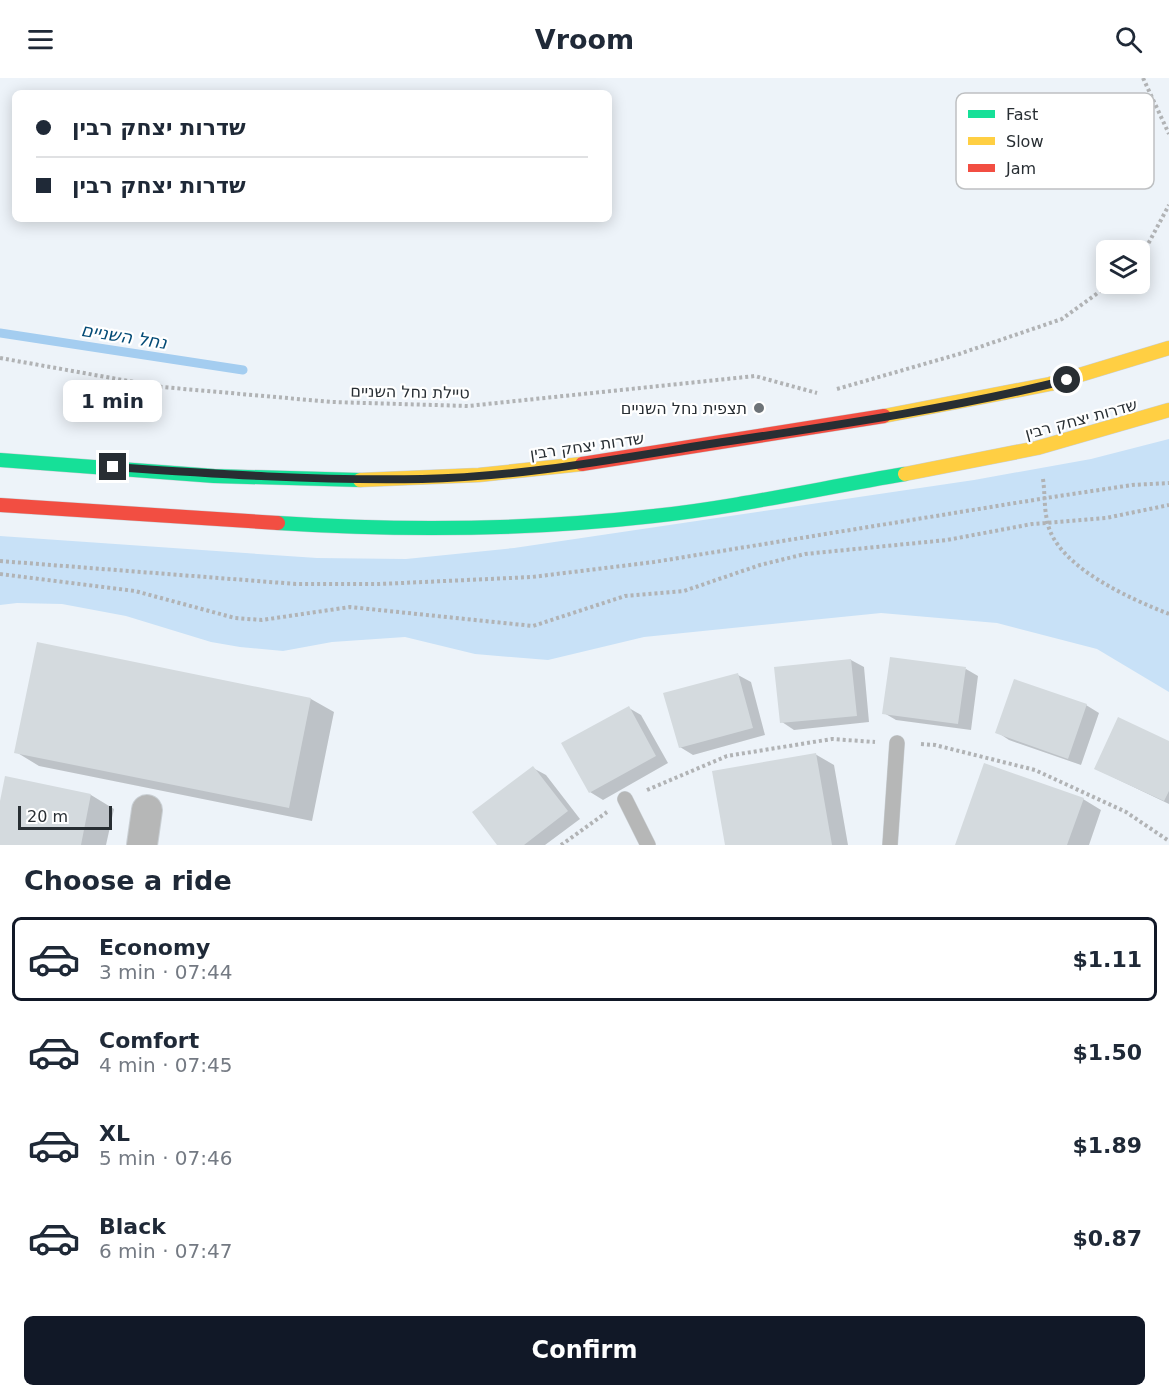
<!DOCTYPE html>
<html lang="en">
<head>
<meta charset="utf-8">
<style>
  :root { --surface:#fff; --page:#f6f6f7; --text:#1f2937; --muted:#747a83; --line:#e0e1e3; --accent:#111827 }
  body { margin:0; font-family:"DejaVu Sans",Heebo,sans-serif; background:var(--page); color:var(--text); height:100vh; display:flex; flex-direction:column; font-size:22px; white-space:nowrap }
  * { box-sizing:border-box; margin:0 }
  p { font-size:20px; color:var(--muted) }
  .icon { flex:none; width:33px; height:33px; fill:none; stroke:currentColor; stroke-width:2; stroke-linecap:round; stroke-linejoin:round }
  .map { position:relative; height:767px; overflow:hidden }
  .sheet { display:flex; flex-direction:column; background:var(--surface); flex:1 }
  .sheet>* { flex:none }
  .hud { position:absolute; left:12px; top:12px; width:600px; height:132px; border-radius:9px; box-shadow:0 3px 15px #0003; display:grid; align-content:center; height:132px; padding:0 24px; background:var(--surface) }
  .controls { position:absolute; left:1096px; top:162px; display:grid; gap:12px }
  .controls a { display:grid; place-items:center; width:54px; height:54px; border-radius:9px; background:var(--surface); box-shadow:0 3px 15px #0003; font-size:30px }
  .scale { position:absolute; left:18px; bottom:15px; width:94px; box-sizing:border-box; padding-left:6px; border:3px solid #282e33; border-top:0; font-size:16px; line-height:21px; white-space:nowrap; color:#282e33; -webkit-text-stroke:4px #fff; paint-order:stroke }
  .end { position:absolute; width:27px; height:27px; margin:-14px; border:8px solid #282e33; background:#fff; box-shadow:0 0 0 3px #fff }
  .from { border-radius:50% }
  .bubble { position:absolute; height:42px; border-radius:9px; background:var(--surface); box-shadow:0 3px 15px #0003; font-size:20px; font-weight:700; line-height:42px; text-align:center }
  .hud b { display:flex; align-items:center; gap:21px; height:57px; font-size:22px }
  .hud b+b { border-top:2px solid var(--line) }
  .hud i { width:15px; height:15px; background:var(--text) }
  ul { padding:0; list-style:none }
  li { display:flex; align-items:center; gap:18px; height:84px; margin:0 12px 9px; padding:0 12px; border:3px solid transparent; border-radius:9px }
  li div { flex:1 }
  li b { display:block; font-size:22px }
  li em { font-style:normal; font-weight:700 }
  li.on { border-color:var(--accent) }
  li>.icon { width:54px; height:54px; stroke-width:1.5 }
  h2 { padding:0 24px; font-size:27px; line-height:72px }
  .button { display:flex; gap:12px; margin-top:auto; padding:12px 24px }
  .button a { flex:1; height:69px; border-radius:9px; background:var(--accent); color:#fff; font-size:24px; font-weight:700; line-height:69px; text-align:center }
  header { display:flex; justify-content:space-between; align-items:center; height:78px; padding:0 24px; background:var(--surface); font-size:27px; font-weight:700 }
  .map>svg:first-child { display:block }
  .green { fill:#c8e1f7 }
  .shadow { fill:#0003 }
  .lines { fill:none; stroke-linecap:round; stroke-linejoin:round }
  .stream { stroke:#a4cdf0; stroke-width:9 }
  .building { fill:#d4dade }
  .lane-casing { stroke:#cad0d5; stroke-width:16 }
  .street-casing { stroke:#cad0d5; stroke-width:32 }
  .fast-casing { stroke:#cad0d5; stroke-width:15 }
  .slow-casing { stroke:#cad0d5; stroke-width:15 }
  .jam-casing { stroke:#cad0d5; stroke-width:15 }
  .path { stroke:#b1b3b5; stroke-width:4; stroke-dasharray:3 3; stroke-linecap:butt }
  .lane { stroke:#b6b7b7; stroke-width:15 }
  .street { stroke:#b6b7b7; stroke-width:30 }
  .fast { stroke:#16e098; stroke-width:14 }
  .slow { stroke:#ffcf43; stroke-width:14 }
  .jam { stroke:#f24e42; stroke-width:14 }
  .route { stroke:#282e33; stroke-width:8 }
  .poi-dot { fill:#6d7378; stroke:#fff; stroke-width:2 }
  .labels { text-anchor:middle; dominant-baseline:central; stroke-width:4.5; stroke-linejoin:round; paint-order:stroke }
  .street-label { font-size:16px; fill:#282e33; stroke:#fff }
  .poi-label { font-size:16px; fill:#282e33; stroke:#fff; text-anchor:end }
  .water-label { font-size:18px; font-style:italic; fill:#044b76; stroke:#fff }
  .key { fill:#fff; stroke:#bec0c2; stroke-width:1.5 }
  .key-label { font-size:16px; fill:#282e33 }
</style>
</head>
<body>
<header><svg class="icon" aria-label="menu" viewBox="0 0 24 24"><path d="M4 6h16M4 12h16M4 18h16"/></svg>Vroom<svg class="icon" aria-label="search" viewBox="0 0 24 24"><circle cx="10" cy="10" r="6"/><path d="M15 15l6 6"/></svg></header>
<div class="map">
<svg width="1169" height="767" viewBox="0 0 1169 767">
  <rect width="100%" height="100%" fill="#edf3f9"/>
  <path class="green" d="M1169 361V614L1097 571 997 545 881 535 644 559 548 582 475 576 405 559 332 564 283 573 240 569 211 564 126 538 62 526 17 525 0 527V458L317 480 406 481 514 470 974 402 1091 381Z"/>
  <path class="shadow" d="M851 582 864 589 869 644 794 652 782 644Z
    M966 591 978 598 971 652 896 642 884 635Z
    M738 597 751 604 765 657 693 677 680 669Z
    M311 621 334 634 312 743 39 688 16 674Z
    M1086 627 1099 635 1081 687 1009 662 997 654Z
    M629 630 641 637 668 685 603 722 590 714 563 666Z
    M1169 665V726L1096 691Z
    M815 676 834 687 848 767H726L713 694Z
    M985 687 1083 721 1101 732 1089 767H956Z
    M533 690 546 697 580 741 545 767H499L474 735Z
    M6 700 91 717 114 731 106 767H0V731Z"/>
  <g class="lines">
    <path class="stream" d="M0 255 243 292"/>
  </g>
  <path class="building" d="M37 564 311 620 289 730 14 675Z
    M890 579 966 589 958 646 882 636Z
    M851 581 857 638 780 645 774 589Z
    M738 595 753 650 679 670 663 615Z
    M1014 601 1087 626 1068 681 995 655Z
    M629 628 656 678 589 715 561 665Z
    M1118 639 1169 663V713L1164 723 1094 691Z
    M816 675 832 767H725L712 693Z
    M984 685 1084 720 1067 767H955Z
    M533 688 568 733 524 767H497L472 734Z
    M5 698 91 716 81 767H0V723Z"/>
  <g class="lines">
    <defs>
      <path id="lane" d="M625 721 648 767
        M890 767 897 665"/>
      <path id="street" d="M142 767 147 732"/>
      <path id="fast" d="M0 382 214 398 360 402
        M278 445C402 453 530 452 654 438 738 429 821 410 905 396"/>
      <path id="slow" d="M884 338 1050 306 1169 270
        M905 396 1037 370 1169 332
        M360 402 479 397 582 386"/>
      <path id="jam" d="M582 386 884 338
        M0 427 278 445"/>
    </defs>
    <use href="#lane" class="lane-casing"/>
    <use href="#street" class="street-casing"/>
    <use href="#fast" class="fast-casing"/>
    <use href="#slow" class="slow-casing"/>
    <use href="#jam" class="jam-casing"/>
    <path class="path" d="M1143 0 1169 56
      M1140 181 1169 127
      M0 280 162 309 332 324 468 328 755 298 817 315
      M837 311 959 276 1062 241 1110 206
      M1043 401C1045 415 1044 429 1047 442 1054 488 1131 521 1169 536
      M0 483 296 506H380L532 499 654 484 1046 420 1132 407 1169 405
      M0 496 135 513 235 540 262 542 350 529 533 548 625 518 684 513 760 487 805 476 947 462 1032 446 1106 440 1169 427
      M921 666 935 667 1035 692 1126 734 1169 763
      M647 712 727 678 832 661 875 664
      M561 767 607 734"/>
    <use href="#lane" class="lane"/>
    <use href="#street" class="street"/>
    <use href="#fast" class="fast"/>
    <use href="#slow" class="slow"/>
    <use href="#jam" class="jam"/>
  </g>
  <g class="lines">
    <path class="route" d="M113 389C216 396 319 403 422 401 519 399 615 381 710 366 830 348 950 331 1067 302"/>
  </g>
  <circle class="poi-dot" cx="759" cy="330" r="6"/>
  <g class="labels">
    <g class="street-label">
      <text transform="translate(410 314) rotate(1)">טיילת נחל השניים</text>
      <text transform="translate(1081 341) rotate(-15)">שדרות יצחק רבין</text>
      <text transform="translate(587 368) rotate(-8)">שדרות יצחק רבין</text>
    </g>
    <g class="poi-label">
      <text x="747" y="330">תצפית נחל השניים</text>
    </g>
    <g class="water-label">
      <text transform="translate(124 258) rotate(9)">נחל השניים</text>
    </g>
  </g>
  <rect x="956" y="15" width="198" height="96" rx="9" class="key"/>
  <rect x="968" y="32" width="27" height="8" fill="#16e098"/>
  <rect x="968" y="59" width="27" height="8" fill="#ffcf43"/>
  <rect x="968" y="86" width="27" height="8" fill="#f24e42"/>
  <g class="key-label">
    <text x="1006" y="42">Fast</text>
    <text x="1006" y="69">Slow</text>
    <text x="1006" y="96">Jam</text>
  </g>
</svg>
<div class="controls">
<a><svg class="icon" aria-label="layers" viewBox="0 0 24 24"><path d="M12 4l9 5-9 5-9-5zM3 14l9 5 9-5"/></svg></a>
</div>
<div class="scale">20 m</div>
<i class="end from" style="left:1067px;top:302px"></i>
<i class="end" style="left:113px;top:389px"></i>
<div class="bubble" style="left:63px;top:302px;width:99px">1 min</div>
<div class="hud">
<b><i class="from"></i>שדרות יצחק רבין</b>
<b><i></i>שדרות יצחק רבין</b>
</div>
</div>
<section class="sheet">
<h2>Choose a ride</h2>
<ul>
<li class="on"><svg class="icon" aria-label="car" viewBox="0 0 24 24"><path d="M5 17H2v-5l4-1 3-4h7l3 4 3 1v5h-3M9 17h6M6 11h13"/><circle cx="7" cy="17" r="2"/><circle cx="17" cy="17" r="2"/></svg><div><b>Economy</b><p>3 min · 07:44</p></div><em>$1.11</em></li>
<li><svg class="icon" aria-label="car" viewBox="0 0 24 24"><path d="M5 17H2v-5l4-1 3-4h7l3 4 3 1v5h-3M9 17h6M6 11h13"/><circle cx="7" cy="17" r="2"/><circle cx="17" cy="17" r="2"/></svg><div><b>Comfort</b><p>4 min · 07:45</p></div><em>$1.50</em></li>
<li><svg class="icon" aria-label="car" viewBox="0 0 24 24"><path d="M5 17H2v-5l4-1 3-4h7l3 4 3 1v5h-3M9 17h6M6 11h13"/><circle cx="7" cy="17" r="2"/><circle cx="17" cy="17" r="2"/></svg><div><b>XL</b><p>5 min · 07:46</p></div><em>$1.89</em></li>
<li><svg class="icon" aria-label="car" viewBox="0 0 24 24"><path d="M5 17H2v-5l4-1 3-4h7l3 4 3 1v5h-3M9 17h6M6 11h13"/><circle cx="7" cy="17" r="2"/><circle cx="17" cy="17" r="2"/></svg><div><b>Black</b><p>6 min · 07:47</p></div><em>$0.87</em></li>
</ul>
<div class="button"><a>Confirm</a></div>
</section>
</body>
</html>
